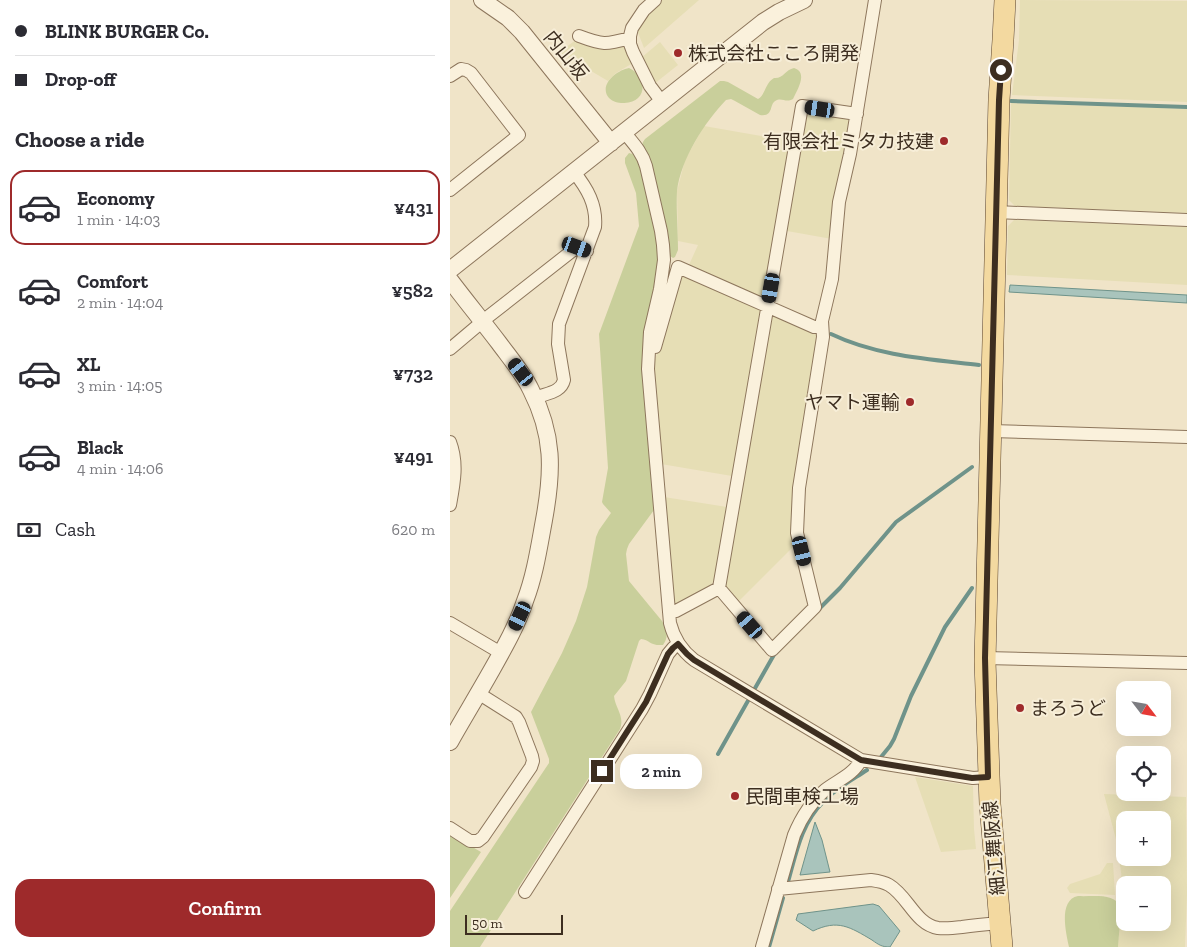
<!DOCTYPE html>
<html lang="en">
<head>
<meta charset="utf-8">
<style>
  :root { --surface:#fff; --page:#f7f7f7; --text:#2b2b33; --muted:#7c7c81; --line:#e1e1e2; --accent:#9e2a2b }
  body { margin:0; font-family:"Zilla Slab","Noto Sans JP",serif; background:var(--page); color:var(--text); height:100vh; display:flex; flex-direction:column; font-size:19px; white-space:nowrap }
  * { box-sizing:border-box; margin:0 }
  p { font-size:16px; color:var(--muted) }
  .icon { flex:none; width:28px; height:28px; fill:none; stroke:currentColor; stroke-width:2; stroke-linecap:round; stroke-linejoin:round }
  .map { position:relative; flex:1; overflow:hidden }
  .details { display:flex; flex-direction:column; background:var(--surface); width:450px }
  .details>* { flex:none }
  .banner { display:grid; align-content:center; height:110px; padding:0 15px; background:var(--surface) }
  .needle { width:32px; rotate:121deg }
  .buttons { position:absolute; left:666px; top:681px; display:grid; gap:10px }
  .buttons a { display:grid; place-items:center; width:55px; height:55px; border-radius:10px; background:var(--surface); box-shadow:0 5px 20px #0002; font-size:25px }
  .scale { position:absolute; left:15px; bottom:12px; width:98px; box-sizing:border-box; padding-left:5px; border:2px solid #3d2e20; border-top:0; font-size:14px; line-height:18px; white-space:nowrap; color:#3d2e20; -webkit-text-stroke:4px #f7eed8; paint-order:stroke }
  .end { position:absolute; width:22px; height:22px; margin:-11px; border:6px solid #3d2e20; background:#fff; box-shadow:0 0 0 2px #fff }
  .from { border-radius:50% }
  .bubble { position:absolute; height:35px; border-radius:15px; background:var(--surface); box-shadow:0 5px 20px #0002; font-size:16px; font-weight:600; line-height:35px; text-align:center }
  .car { position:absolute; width:15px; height:30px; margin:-15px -8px; border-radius:6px; box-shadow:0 0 4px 1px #0007; background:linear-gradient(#222 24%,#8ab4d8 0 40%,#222 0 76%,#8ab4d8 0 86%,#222 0) }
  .banner b { display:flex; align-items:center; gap:18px; height:48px; font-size:19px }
  .banner b+b { border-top:1px solid var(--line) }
  .banner i { width:12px; height:12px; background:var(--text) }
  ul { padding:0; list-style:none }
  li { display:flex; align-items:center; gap:15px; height:75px; margin:0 10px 8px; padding:0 5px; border:2px solid transparent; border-radius:15px }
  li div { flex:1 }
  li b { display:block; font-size:19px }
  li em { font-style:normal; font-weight:600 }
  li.active { border-color:var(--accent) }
  li>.icon { width:45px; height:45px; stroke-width:1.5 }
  h2 { padding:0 15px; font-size:22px; line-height:60px }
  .pay { display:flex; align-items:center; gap:12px; height:55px; padding:0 15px; font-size:19px }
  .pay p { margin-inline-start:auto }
  .cta { display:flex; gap:10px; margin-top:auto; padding:10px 15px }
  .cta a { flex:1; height:58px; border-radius:15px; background:var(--accent); color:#fff; font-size:20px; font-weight:600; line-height:58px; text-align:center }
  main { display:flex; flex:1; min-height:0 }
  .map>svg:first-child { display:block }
  .farmland { fill:#e6deb5; fill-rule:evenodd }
  .green { fill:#c9cf9b }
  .water { fill:#a9c4bc; stroke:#6f938a }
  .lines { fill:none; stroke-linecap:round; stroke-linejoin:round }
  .stream { stroke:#6f938a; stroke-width:4 }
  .minor-casing { stroke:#8d765c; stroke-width:14 }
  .tertiary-casing { stroke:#8d765c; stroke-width:18 }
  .primary-casing { stroke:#5b4430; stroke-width:22 }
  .minor { stroke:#faf1dc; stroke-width:12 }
  .tertiary { stroke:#faf1dc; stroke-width:16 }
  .primary { stroke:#f3d9a0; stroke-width:21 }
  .route { stroke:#3d2e20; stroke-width:6 }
  .poi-dot { fill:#9e2a2b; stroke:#f7eed8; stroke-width:2 }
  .labels { text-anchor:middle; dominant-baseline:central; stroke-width:4; stroke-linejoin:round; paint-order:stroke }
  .poi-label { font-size:19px; fill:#3d2e20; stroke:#f7eed8; text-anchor:start }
  .street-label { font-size:19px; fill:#3d2e20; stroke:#f7eed8 }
</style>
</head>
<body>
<main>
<section class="details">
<div class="banner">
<b><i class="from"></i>BLINK BURGER Co.</b>
<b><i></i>Drop-off</b>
</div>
<h2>Choose a ride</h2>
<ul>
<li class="active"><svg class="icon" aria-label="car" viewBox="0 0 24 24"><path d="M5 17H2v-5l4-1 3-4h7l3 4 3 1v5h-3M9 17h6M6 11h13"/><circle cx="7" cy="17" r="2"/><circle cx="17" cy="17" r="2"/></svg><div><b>Economy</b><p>1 min · 14:03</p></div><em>¥431</em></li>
<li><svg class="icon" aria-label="car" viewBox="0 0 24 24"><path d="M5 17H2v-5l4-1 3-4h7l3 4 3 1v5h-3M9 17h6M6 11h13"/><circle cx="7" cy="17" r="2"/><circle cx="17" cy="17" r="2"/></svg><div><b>Comfort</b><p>2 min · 14:04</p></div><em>¥582</em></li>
<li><svg class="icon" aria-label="car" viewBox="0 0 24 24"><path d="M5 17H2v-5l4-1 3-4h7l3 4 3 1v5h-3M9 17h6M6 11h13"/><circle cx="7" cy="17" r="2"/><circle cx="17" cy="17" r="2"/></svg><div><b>XL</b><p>3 min · 14:05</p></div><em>¥732</em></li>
<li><svg class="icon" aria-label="car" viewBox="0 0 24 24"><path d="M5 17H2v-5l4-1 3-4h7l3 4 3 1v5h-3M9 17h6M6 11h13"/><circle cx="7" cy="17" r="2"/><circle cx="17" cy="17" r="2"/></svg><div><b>Black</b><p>4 min · 14:06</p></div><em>¥491</em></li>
</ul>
<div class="pay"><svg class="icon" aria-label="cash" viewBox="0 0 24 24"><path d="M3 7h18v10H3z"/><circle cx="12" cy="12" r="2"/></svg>Cash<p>620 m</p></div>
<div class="cta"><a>Confirm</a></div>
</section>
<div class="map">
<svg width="737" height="947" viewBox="0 0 737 947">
  <rect width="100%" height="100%" fill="#f0e4c8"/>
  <path class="farmland" d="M212 0H249L194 48 187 30 198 14Z
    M570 0 737 1V102L562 95 569 40Z
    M126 40 174 45 183 63 166 73 158 81 109 52Z
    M210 42 228 65 204 84 191 58Z
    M561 103 737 109V213L565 206 559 200Z
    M360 113 399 119 401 122 382 239 337 231 357 115Z
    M254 126 340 141 313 297 310 299 238 267 248 245 228 241 227 191 235 160Z
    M564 220 737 227V285L557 275 558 226Z
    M233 273 308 307 311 311 282 476 211 464 203 367 230 275Z
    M325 314 370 334 346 544 287 603 274 589 322 316Z
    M214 497 277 507 264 580 260 586 226 605 223 603Z
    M465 777 523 786 524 829 526 849 491 852Z
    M654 794 736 797 737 895 735 947H668L672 880 667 843ZM675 820H712V858H675ZM675 885H712V922H675Z
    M657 863H663L665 895 620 893 617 888 620 884 650 874Z"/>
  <path class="green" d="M179 68C199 77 197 104 173 103 168 103 163 102 159 98 148 85 167 70 179 68Z
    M344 68C358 72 348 89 343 99 336 103 333 98 327 100 318 103 325 117 310 115L285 101 281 99 276 100C254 123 231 159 227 191 226 209 228 232 228 250L225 257 223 258 220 256 192 146 193 142 195 139 270 81H274L278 82 308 99C316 94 315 83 324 78 333 79 335 70 344 68Z
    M179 153C184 154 186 155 189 159L208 246V274L195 332 204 510 179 544 177 549 176 554 179 581 212 621C217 629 219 637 213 645 200 646 200 640 191 639L189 641 176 681 164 696C165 708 175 716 170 729L30 947H0V911L99 763V759L81 712 112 653 126 621 137 587 146 537 149 530 161 513 153 504 152 502 158 468 149 334 189 226 186 193 175 163V158Z
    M0 834 31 852 0 898Z
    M628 896C643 897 665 892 671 908L668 947H619C616 933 608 900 628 896Z"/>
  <path class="water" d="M560 285 737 295V303L559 292Z
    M365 822 372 840 380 872 350 875Z
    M423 904 429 906 450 931 440 947C432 947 429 945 422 940 400 927 388 919 363 931L346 920 348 914Z"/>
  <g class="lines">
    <path class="stream" d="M561 101 737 107
      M381 334C427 356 478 359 529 365
      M369 609 390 588 446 522 522 467
      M304 690 325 653
      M268 754 299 699
      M431 757 440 746 444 739 461 696 495 627 522 588
      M338 882C346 854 351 824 373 802 385 789 402 780 417 770
      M319 947 333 898"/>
    <defs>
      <path id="minor" d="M205 0 194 10 182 28 180 36V44L183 52 200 86 212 102
        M129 36C153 45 155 45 180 38
        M0 76 11 69 16 70 21 73 69 135 0 190
        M174 132C183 143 192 152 196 166L211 231 213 245 214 260 210 289 200 332 198 369 220 623C224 639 231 650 244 660L411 760 523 778 538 777
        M546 212 737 220
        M202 347H205L228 267 364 327H372
        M0 349 39 316 127 247 137 251
        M85 398C96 393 111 393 114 380L108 344 109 324 145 227C147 205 137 188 124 172
        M541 431 737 437
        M0 442C8 463 4 483 0 505
        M269 588 322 650 365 607 347 533 349 488 373 337 372 321 382 279 389 202 400 154 425 0
        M219 612 226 611 269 588 352 106 407 114
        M0 623 51 653
        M535 658 737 663
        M0 828 20 841H28L33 837 81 767 83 761 82 756 69 722 66 717 28 693
        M328 889 421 880C428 881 434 882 439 885 458 896 465 924 488 928 496 929 504 928 512 927 525 925 537 924 550 923
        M75 892 192 709 200 694 218 654 223 648 228 644
        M312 947 344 835C351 818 361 802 375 790 388 780 403 775 411 760"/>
      <path id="tertiary" d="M32 0 58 18 72 32 161 143
        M0 270 313 22 329 12 354 0
        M0 280C16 301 33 322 49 343 60 358 73 373 81 390 104 435 103 471 94 520 89 547 85 575 75 601 67 626 53 650 40 673 27 696 13 719 0 742"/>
      <path id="primary" d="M552 947 540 804 535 661 549 100 553 40 555 0"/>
    </defs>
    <use href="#minor" class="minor-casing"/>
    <use href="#tertiary" class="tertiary-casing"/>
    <use href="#primary" class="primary-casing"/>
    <use href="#minor" class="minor"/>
    <use href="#tertiary" class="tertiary"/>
    <use href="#primary" class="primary"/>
  </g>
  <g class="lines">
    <path class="route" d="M152 771 196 702 218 654 223 648 228 644 237 654 244 660 411 760 522 778 538 777 535 658 549 100 551 70"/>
  </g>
  <g class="poi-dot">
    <circle cx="228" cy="53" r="5"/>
    <circle cx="494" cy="141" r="5"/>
    <circle cx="460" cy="402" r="5"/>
    <circle cx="570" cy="708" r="5"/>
    <circle cx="285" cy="796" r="5"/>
  </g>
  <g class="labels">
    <g class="poi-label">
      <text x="238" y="53">株式会社こころ開発</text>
      <text x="484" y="141" text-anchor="end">有限会社ミタカ技建</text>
      <text x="450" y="402" text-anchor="end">ヤマト運輸</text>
      <text x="580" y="708">まろうど</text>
      <text x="295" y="796">民間車検工場</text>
    </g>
    <g class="street-label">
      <text transform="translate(116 55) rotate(51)">内山坂</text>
      <text transform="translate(544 848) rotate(-95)">細江舞阪線</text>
    </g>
  </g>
</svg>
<div class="buttons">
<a><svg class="needle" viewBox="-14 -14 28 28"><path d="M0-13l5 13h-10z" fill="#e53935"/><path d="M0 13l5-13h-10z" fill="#7c7c81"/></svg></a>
<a><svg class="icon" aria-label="locate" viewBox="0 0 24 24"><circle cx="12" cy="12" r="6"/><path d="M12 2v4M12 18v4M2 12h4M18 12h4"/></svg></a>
<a>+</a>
<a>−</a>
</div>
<div class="scale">50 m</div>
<i class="end from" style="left:551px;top:70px"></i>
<i class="end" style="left:152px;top:771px"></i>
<div class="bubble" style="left:170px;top:754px;width:82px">2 min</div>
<i class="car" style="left:370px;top:109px;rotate:279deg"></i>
<i class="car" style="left:127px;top:247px;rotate:110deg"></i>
<i class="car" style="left:321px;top:288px;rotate:190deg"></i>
<i class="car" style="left:71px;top:372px;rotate:323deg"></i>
<i class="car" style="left:352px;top:551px;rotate:166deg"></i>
<i class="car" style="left:70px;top:616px;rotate:205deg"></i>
<i class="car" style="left:300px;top:625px;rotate:319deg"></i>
</div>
</main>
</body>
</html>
